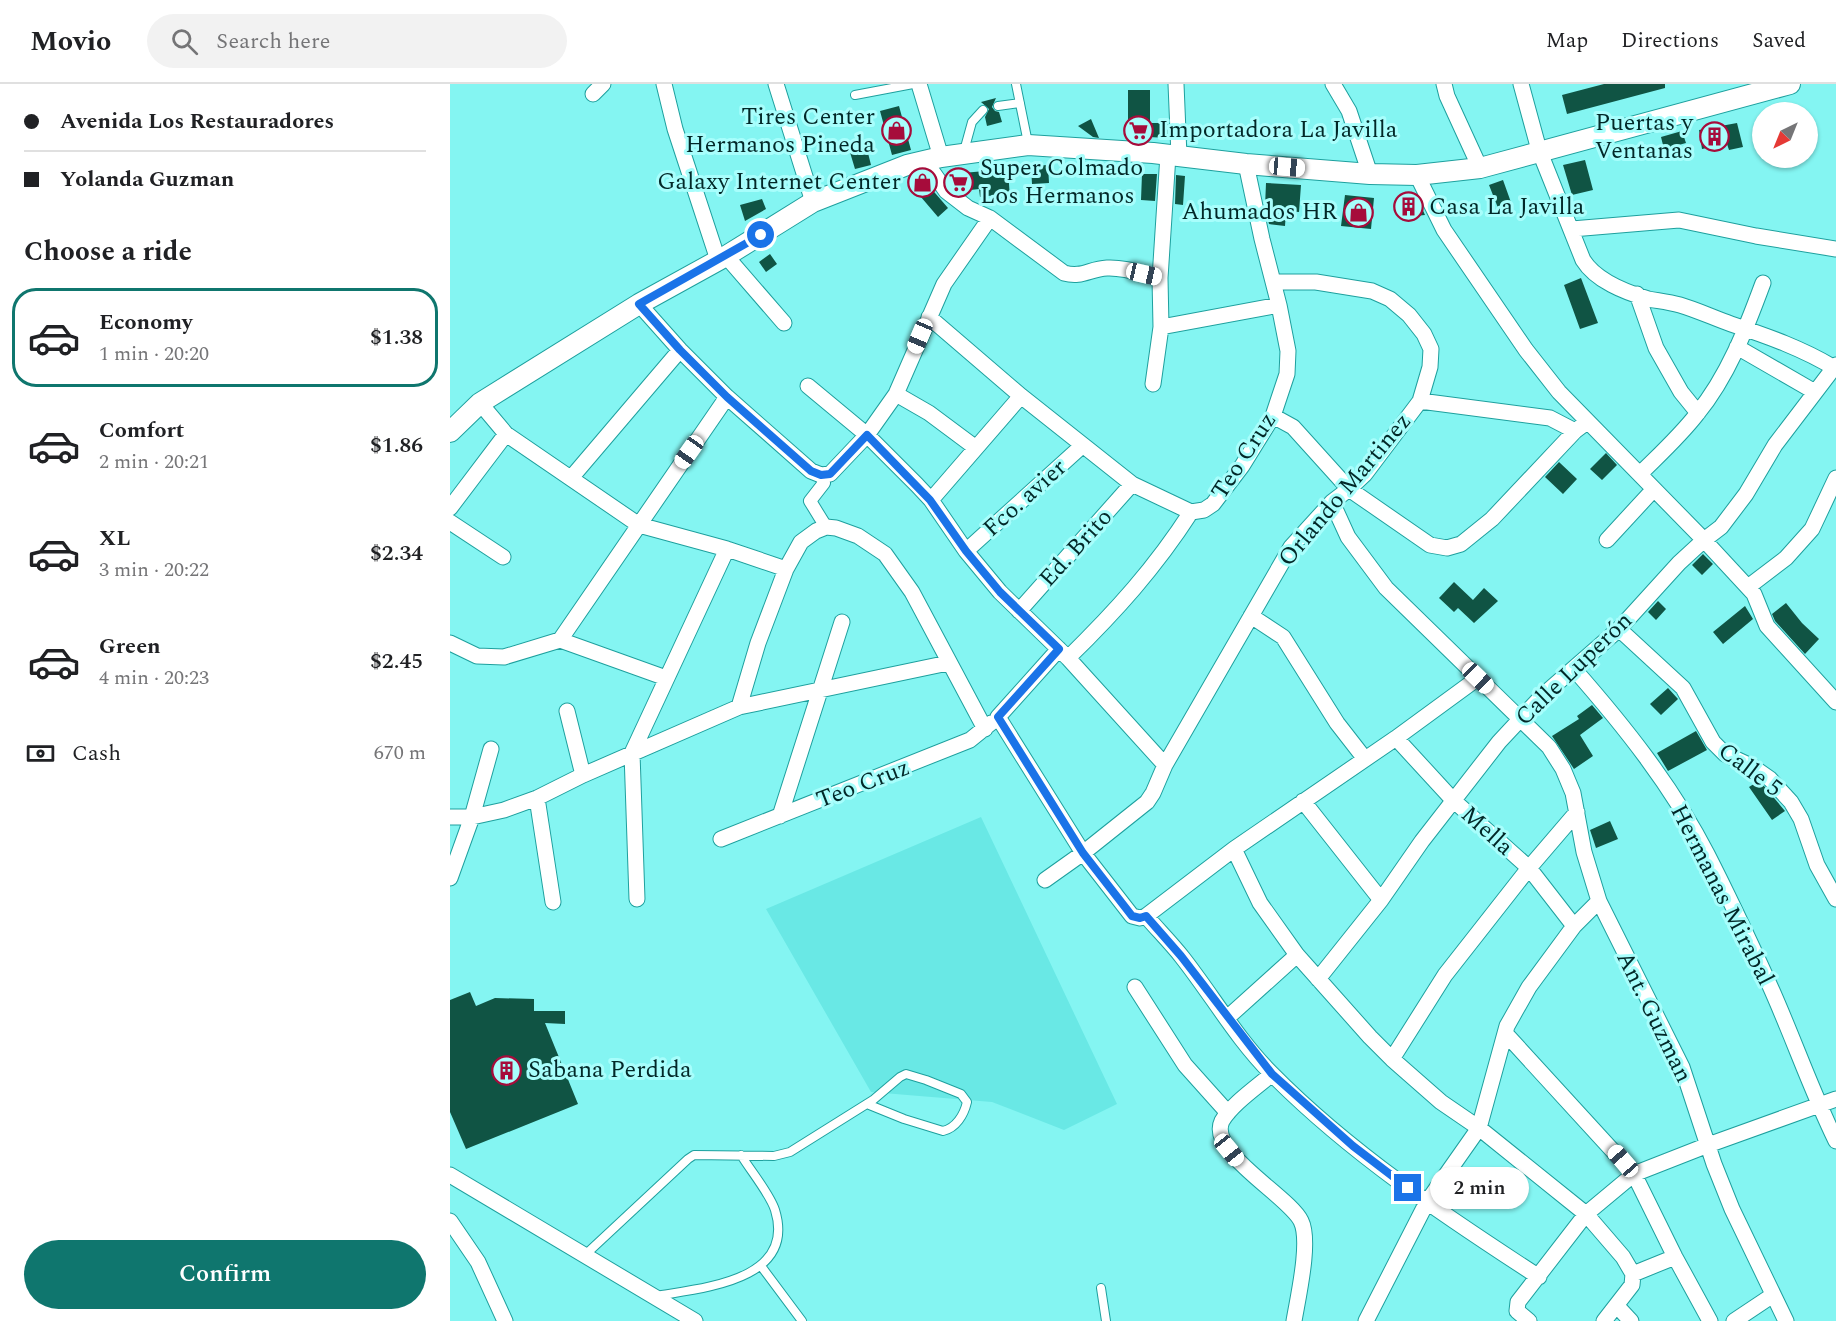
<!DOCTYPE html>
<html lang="en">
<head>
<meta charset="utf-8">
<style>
  :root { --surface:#fff; --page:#f2f2f2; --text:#202124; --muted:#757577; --line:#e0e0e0; --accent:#0f766e }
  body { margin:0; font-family:Spectral,serif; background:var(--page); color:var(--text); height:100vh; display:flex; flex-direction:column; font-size:22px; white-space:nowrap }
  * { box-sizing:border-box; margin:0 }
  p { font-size:20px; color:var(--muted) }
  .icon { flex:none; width:33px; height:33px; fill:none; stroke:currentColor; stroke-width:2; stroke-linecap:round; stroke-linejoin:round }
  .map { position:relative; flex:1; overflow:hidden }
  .side { display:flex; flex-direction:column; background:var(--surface); width:450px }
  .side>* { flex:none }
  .banner { display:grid; align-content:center; height:132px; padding:0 24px; background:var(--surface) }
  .needle { width:39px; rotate:223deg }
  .fabs { position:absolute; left:1302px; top:18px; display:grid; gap:12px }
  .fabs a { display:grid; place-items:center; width:66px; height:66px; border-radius:50%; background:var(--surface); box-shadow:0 2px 4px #0004; font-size:30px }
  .end { position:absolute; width:27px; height:27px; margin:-14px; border:8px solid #1a73e8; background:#fff; box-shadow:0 0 0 3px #fff }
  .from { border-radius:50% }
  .bubble { position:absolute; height:42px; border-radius:21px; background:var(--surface); box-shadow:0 2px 4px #0004; font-size:20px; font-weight:600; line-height:42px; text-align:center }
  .car { position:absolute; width:18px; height:36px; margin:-18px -9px; border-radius:8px; box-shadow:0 0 4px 2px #0007; background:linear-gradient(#fff 24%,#345 0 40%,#fff 0 76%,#345 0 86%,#fff 0) }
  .banner b { display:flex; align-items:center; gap:21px; height:57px; font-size:22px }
  .banner b+b { border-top:2px solid var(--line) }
  .banner i { width:15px; height:15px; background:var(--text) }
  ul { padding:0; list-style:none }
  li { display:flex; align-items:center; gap:18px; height:99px; margin:0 12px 9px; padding:0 12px; border:3px solid transparent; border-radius:24px }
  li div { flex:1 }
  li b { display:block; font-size:22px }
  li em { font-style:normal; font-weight:600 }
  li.on { border-color:var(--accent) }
  li>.icon { width:54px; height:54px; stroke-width:1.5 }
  h2 { padding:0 24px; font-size:27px; line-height:72px }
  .pay { display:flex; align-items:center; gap:15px; height:66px; padding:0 24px; font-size:22px }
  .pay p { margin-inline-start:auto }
  .cta { display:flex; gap:12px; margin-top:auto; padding:12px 24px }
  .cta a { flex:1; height:69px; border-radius:36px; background:var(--accent); color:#fff; font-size:24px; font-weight:600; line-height:69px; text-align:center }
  header { display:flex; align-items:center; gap:36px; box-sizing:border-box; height:84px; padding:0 30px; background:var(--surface); border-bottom:2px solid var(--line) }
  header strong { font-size:28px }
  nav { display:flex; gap:33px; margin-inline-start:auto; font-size:21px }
  .search { width:420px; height:54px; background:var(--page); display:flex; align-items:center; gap:15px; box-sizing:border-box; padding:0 21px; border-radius:33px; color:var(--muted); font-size:22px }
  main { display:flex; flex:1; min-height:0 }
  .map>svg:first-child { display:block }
  .built { fill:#69e8e5 }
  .building { fill:#105444 }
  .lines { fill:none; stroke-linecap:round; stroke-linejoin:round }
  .service-casing { stroke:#1ea09e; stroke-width:10 }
  .pedestrian-casing { stroke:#1ea09e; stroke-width:14 }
  .minor-casing { stroke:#1ea09e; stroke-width:17 }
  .tertiary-casing { stroke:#1ea09e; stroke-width:22 }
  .service { stroke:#fff; stroke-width:8 }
  .pedestrian { stroke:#fff; stroke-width:12 }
  .minor { stroke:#fff; stroke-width:15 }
  .tertiary { stroke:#fff; stroke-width:20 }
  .route { stroke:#1a73e8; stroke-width:8 }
  .labels { text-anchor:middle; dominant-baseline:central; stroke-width:6; stroke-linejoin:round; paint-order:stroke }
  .poi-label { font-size:24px; fill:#022828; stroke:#a8fefc; text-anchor:end }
  .street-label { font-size:24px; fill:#022828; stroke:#a8fefc }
</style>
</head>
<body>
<header>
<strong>Movio</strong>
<div class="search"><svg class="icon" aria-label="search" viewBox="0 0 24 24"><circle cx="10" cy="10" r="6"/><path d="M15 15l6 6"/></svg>Search here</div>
<nav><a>Map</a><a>Directions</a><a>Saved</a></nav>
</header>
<main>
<section class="side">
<div class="banner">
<b><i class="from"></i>Avenida Los Restauradores</b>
<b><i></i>Yolanda Guzman</b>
</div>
<h2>Choose a ride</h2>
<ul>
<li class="on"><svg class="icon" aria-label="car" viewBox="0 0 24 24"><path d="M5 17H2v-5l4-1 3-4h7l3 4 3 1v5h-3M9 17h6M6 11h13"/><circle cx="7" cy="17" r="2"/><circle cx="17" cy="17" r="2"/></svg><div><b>Economy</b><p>1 min · 20:20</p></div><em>$1.38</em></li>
<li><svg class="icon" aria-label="car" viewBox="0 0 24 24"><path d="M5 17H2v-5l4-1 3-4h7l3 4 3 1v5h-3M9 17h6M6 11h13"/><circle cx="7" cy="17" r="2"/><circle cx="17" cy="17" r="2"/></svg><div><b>Comfort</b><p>2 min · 20:21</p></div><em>$1.86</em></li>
<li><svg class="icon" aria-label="car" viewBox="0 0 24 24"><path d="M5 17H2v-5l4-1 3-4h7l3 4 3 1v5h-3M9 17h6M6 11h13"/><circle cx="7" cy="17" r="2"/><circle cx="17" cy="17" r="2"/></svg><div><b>XL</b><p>3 min · 20:22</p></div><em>$2.34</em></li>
<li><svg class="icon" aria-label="car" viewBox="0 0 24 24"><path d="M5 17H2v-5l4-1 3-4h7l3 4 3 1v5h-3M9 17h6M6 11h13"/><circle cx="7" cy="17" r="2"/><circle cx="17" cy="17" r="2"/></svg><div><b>Green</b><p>4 min · 20:23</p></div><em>$2.45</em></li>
</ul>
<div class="pay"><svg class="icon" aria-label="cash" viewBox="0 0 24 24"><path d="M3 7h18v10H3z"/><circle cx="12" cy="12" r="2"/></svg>Cash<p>670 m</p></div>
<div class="cta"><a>Confirm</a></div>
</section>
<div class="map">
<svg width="1386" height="1237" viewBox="0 0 1386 1237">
  <rect width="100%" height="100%" fill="#84f5f2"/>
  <path class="built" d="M531 733 667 1020 614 1046 542 1018 421 1008 316 825Z"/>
  <path class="building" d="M1154 0H1215V4L1117 30 1112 11Z
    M678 6H700V39H718L719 54 678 52Z
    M546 14 542 23 545 27 549 28 552 38 537 42 535 33 539 25 531 18Z
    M449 22 461 66 442 71 430 27Z
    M641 35 649 54 643 53 628 42Z
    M1287 39 1293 63 1279 66 1277 60 1252 65 1249 46Z
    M1232 47 1236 59 1214 65 1211 53Z
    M416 61 421 81 405 85 399 65Z
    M1135 76 1143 106 1122 111 1113 81Z
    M598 81 599 99 582 100 581 82Z
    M558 85 560 115H547L546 111 530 113 529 105 512 107 503 100 501 90Z
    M692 90H707L705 117 691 116Z
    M726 91 735 92 733 121 725 120Z
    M473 95 498 124 488 133 459 99Z
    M1053 96 1063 124 1050 129 1039 101Z
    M816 99 851 101 849 128 836 127 835 142 819 140 815 123Z
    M895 111 924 114 921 145 891 142Z
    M967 113 975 131 954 133 951 115Z
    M312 115 316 125 295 137 290 121Z
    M320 170 327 180 316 188 309 178Z
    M1131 194 1148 239 1130 245 1114 201Z
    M1156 369 1167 381 1152 396 1140 385Z
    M1109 378 1127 395 1113 410 1095 393Z
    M1253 470 1263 480 1252 491 1242 481Z
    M1004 498 1023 516 1034 504 1048 517 1024 539 1008 524 1004 528 989 514Z
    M1208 517 1216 525 1206 536 1198 528Z
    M1336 519 1352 539 1369 555 1355 570 1325 537 1322 530Z
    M1295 522 1303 535 1273 560 1263 548Z
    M1218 604 1228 615 1211 631 1200 620Z
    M1142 621 1153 634 1130 651 1143 672 1124 685 1102 652 1129 635 1127 632Z
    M1246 647 1257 666 1218 687 1207 669Z
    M1307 698 1314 702 1335 727 1322 736 1299 703Z
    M1160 737 1168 755 1146 764 1140 746Z
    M20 908 26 922 45 914 84 915V927H115V940L95 939 128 1020 16 1065 0 1028V916Z"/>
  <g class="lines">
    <defs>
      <path id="service" d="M566 0 578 59
        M405 11 463 0
        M548 22 570 19
        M514 67 522 38 533 26
        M135 1171 238 1075 244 1071 324 1072 340 1068 423 1016 450 993 456 990 476 996 511 1010 517 1018C514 1031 506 1044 493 1047L454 1035 417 1020
        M311 1182 352 1237
        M651 1204 656 1237
        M206 1212C252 1204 347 1197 325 1126 320 1110 300 1086 291 1071"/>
      <path id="pedestrian" d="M371 391 374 399 360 417 376 443"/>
      <path id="minor" d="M214 0 225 45 268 176
        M326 0 363 118
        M469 0 491 73
        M726 0 729 72
        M883 0 899 27 920 90
        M994 0 997 12 1030 84
        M1071 0 1089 66 1133 176C1146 197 1175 208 1198 215 1209 217 1219 218 1230 221 1247 226 1264 234 1281 240 1317 252 1354 265 1386 285
        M143 10 153 0
        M475 77 496 107 518 124 540 134 614 189C632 194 639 185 657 184 674 183 693 190 710 194
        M967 91 994 146 1076 266 1109 308 1254 456 1304 510 1317 542 1386 618
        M1122 145 1229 136 1306 152 1386 165
        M276 172 334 239
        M1187 210 1206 264 1231 308 1248 329
        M189 220 230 266 277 313 361 387 371 391 380 390 417 351 446 310 494 200 540 134
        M479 233 571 312 682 400 741 428
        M711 243 829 221
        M1287 263 1365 308
        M703 300 711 243 710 194 718 71
        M358 302 417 351 467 401 481 416 516 467 550 508 618 574 715 681
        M446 310 479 329 526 364
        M970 317 1100 334 1125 347
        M30 319 56 350 189 441 277 465 336 485
        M823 332 843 343 899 405 980 461 997 464 1011 460 1042 435 1125 347 1137 338
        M1190 390C1209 371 1230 352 1247 330 1278 292 1296 245 1313 199
        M121 394 230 266
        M481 416 571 312
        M882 418 898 453 936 504 1099 663 1113 685 1123 709 1134 768 1149 817 1232 983 1264 1080 1282 1125 1336 1237
        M0 424 56 350
        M0 438 53 473
        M1157 456 1204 405
        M516 467 633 361
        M1298 503 1336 474 1362 445 1386 394
        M569 527 682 400
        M801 532 833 553 887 639 915 675
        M1169 545 1233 604 1263 658 1275 670 1303 683 1320 695 1341 718 1351 735 1367 781 1386 815
        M110 556 277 313
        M0 559 27 572 54 573 110 556 216 594
        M609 565 548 633 633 769 682 832 690 834 696 832 784 765 946 654 1028 594
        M618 574C665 528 705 484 741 428L754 426 763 420 792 382 823 332 837 290 838 267 829 221 812 155 796 80
        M1124 585C1174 642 1222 702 1257 770 1279 813 1300 858 1320 902 1343 953 1361 1006 1386 1057
        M289 623 308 559 336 485 351 458 366 447 376 443 386 444 408 452 435 470 462 508 535 645
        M117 627 133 691
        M946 654 1003 716 1079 784 1124 842
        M87 714 103 818
        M853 717 931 816
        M330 732 392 538
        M0 733H22L54 726 87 714 133 691 289 623 498 579
        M271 755 520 656 541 639
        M784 765 810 819 847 871 920 953 942 975 991 1018 1029 1044 1136 1130 1173 1173 1183 1190 1182 1201 1154 1237
        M0 794 22 733 41 665
        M595 796 633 769 697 718 703 709 715 681 841 463 882 418 899 405 915 390 970 317 980 283 981 265 974 250 959 231 940 215 922 207 866 198H823
        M187 815 182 669 277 465
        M696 832C708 846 721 859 732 873 762 911 787 955 821 989 900 1069 995 1132 1089 1193
        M868 895 931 816 972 757 1049 658 1091 613 1169 545 1229 479 1254 456 1271 443 1296 410 1325 361 1386 281
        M685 903 735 981 778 1029
        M777 934 847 871
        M1055 949 1184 1090 1225 1173 1260 1237
        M942 975 995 891 1079 784 1127 728
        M822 990C807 1003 782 1020 772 1037 757 1068 839 1112 851 1137 861 1157 848 1213 844 1237
        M0 1091 245 1237
        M0 1137 28 1178 55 1237
        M1183 1190 1225 1173
        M1167 1222 1181 1237
        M916 1237 977 1118 1029 1044 1057 942 1079 903 1124 842 1149 817
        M1079 1237 1067 1227 1068 1218 1136 1130 1184 1090 1258 1061 1386 1015
        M1284 1237 1323 1211"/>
      <path id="tertiary" d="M0 348 30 319 189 220 276 172 363 118 457 81 491 73 578 61 703 69 796 80 920 90 967 91 1030 84 1340 0"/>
    </defs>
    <use href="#service" class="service-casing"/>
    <use href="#pedestrian" class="pedestrian-casing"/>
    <use href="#minor" class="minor-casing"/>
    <use href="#tertiary" class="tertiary-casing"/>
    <use href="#service" class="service"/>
    <use href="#pedestrian" class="pedestrian"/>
    <use href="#minor" class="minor"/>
    <use href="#tertiary" class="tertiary"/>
  </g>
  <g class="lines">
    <path class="route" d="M311 151 189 220 230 266 277 313 361 387 371 391 380 390 417 351 480 416 516 467 550 508 609 565 548 633 633 769 682 832 690 834 696 832 731 872 822 990 903 1062 958 1104"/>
  </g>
  <defs>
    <symbol id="supermarket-ring" viewBox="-11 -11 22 22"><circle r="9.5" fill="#a8fefc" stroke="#a60c3b" stroke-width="1.5"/><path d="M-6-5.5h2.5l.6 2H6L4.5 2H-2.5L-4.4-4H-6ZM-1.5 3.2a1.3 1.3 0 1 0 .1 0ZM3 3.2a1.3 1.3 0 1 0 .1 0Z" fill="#a60c3b"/></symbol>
    <symbol id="shop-ring" viewBox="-11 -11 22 22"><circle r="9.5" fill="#a8fefc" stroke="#a60c3b" stroke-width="1.5"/><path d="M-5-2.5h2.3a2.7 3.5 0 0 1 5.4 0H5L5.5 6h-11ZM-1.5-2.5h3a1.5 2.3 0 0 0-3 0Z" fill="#a60c3b"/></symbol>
    <symbol id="building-ring" viewBox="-11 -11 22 22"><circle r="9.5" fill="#a8fefc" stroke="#a60c3b" stroke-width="1.5"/><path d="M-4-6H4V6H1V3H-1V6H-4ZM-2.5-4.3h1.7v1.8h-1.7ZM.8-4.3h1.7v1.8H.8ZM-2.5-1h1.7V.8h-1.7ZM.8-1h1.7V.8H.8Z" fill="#a60c3b"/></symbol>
  </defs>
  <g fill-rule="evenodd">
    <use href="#supermarket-ring" x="672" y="30" width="33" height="33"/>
    <use href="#shop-ring" x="430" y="30" width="33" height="33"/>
    <use href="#building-ring" x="1248" y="36" width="33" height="33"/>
    <use href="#shop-ring" x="456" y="82" width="33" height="33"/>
    <use href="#supermarket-ring" x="492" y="82" width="33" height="33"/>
    <use href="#building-ring" x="942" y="106" width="33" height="33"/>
    <use href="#shop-ring" x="892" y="112" width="33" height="33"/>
    <use href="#building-ring" x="40" y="970" width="33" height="33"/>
  </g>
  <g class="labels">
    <g class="poi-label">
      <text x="425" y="33">Tires Center<tspan x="425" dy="28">Hermanos Pineda</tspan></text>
      <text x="1243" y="39">Puertas y<tspan x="1243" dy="28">Ventanas</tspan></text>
      <text x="709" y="46" text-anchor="start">Importadora La Javilla</text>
      <text x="530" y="84" text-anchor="start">Super Colmado<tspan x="530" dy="28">Los Hermanos</tspan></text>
      <text x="451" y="98">Galaxy Internet Center</text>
      <text x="979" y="123" text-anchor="start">Casa La Javilla</text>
      <text x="887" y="128">Ahumados HR</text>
      <text x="78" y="986" text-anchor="start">Sabana Perdida</text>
    </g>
    <g class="street-label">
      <text transform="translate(794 372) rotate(-57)">Teo Cruz</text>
      <text transform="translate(895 406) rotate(-50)">Orlando Martinez</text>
      <text transform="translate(575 414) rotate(-42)">Fco. avier</text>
      <text transform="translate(626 464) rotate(-48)">Ed. Brito</text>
      <text transform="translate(1124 585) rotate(-44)">Calle Luperón</text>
      <text transform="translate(1300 686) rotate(37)">Calle 5</text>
      <text transform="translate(413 700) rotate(-21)">Teo Cruz</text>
      <text transform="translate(1037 747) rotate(42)">Mella</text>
      <text transform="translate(1272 811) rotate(63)">Hermanas Mirabal</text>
      <text transform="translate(1204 933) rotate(64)">Ant. Guzman</text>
    </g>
  </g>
</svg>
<div class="fabs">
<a><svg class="needle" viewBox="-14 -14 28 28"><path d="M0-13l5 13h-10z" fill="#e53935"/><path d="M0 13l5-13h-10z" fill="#757577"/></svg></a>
</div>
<i class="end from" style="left:311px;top:151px"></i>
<i class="end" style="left:958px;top:1104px"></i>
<div class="bubble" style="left:980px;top:1083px;width:99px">2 min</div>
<i class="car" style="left:837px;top:83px;rotate:95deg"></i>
<i class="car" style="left:694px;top:190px;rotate:103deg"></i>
<i class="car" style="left:470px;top:252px;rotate:203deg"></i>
<i class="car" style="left:239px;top:368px;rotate:215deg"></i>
<i class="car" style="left:1028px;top:594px;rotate:134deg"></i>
<i class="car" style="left:779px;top:1066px;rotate:141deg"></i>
<i class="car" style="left:1173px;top:1077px;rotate:319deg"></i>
</div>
</main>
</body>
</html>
